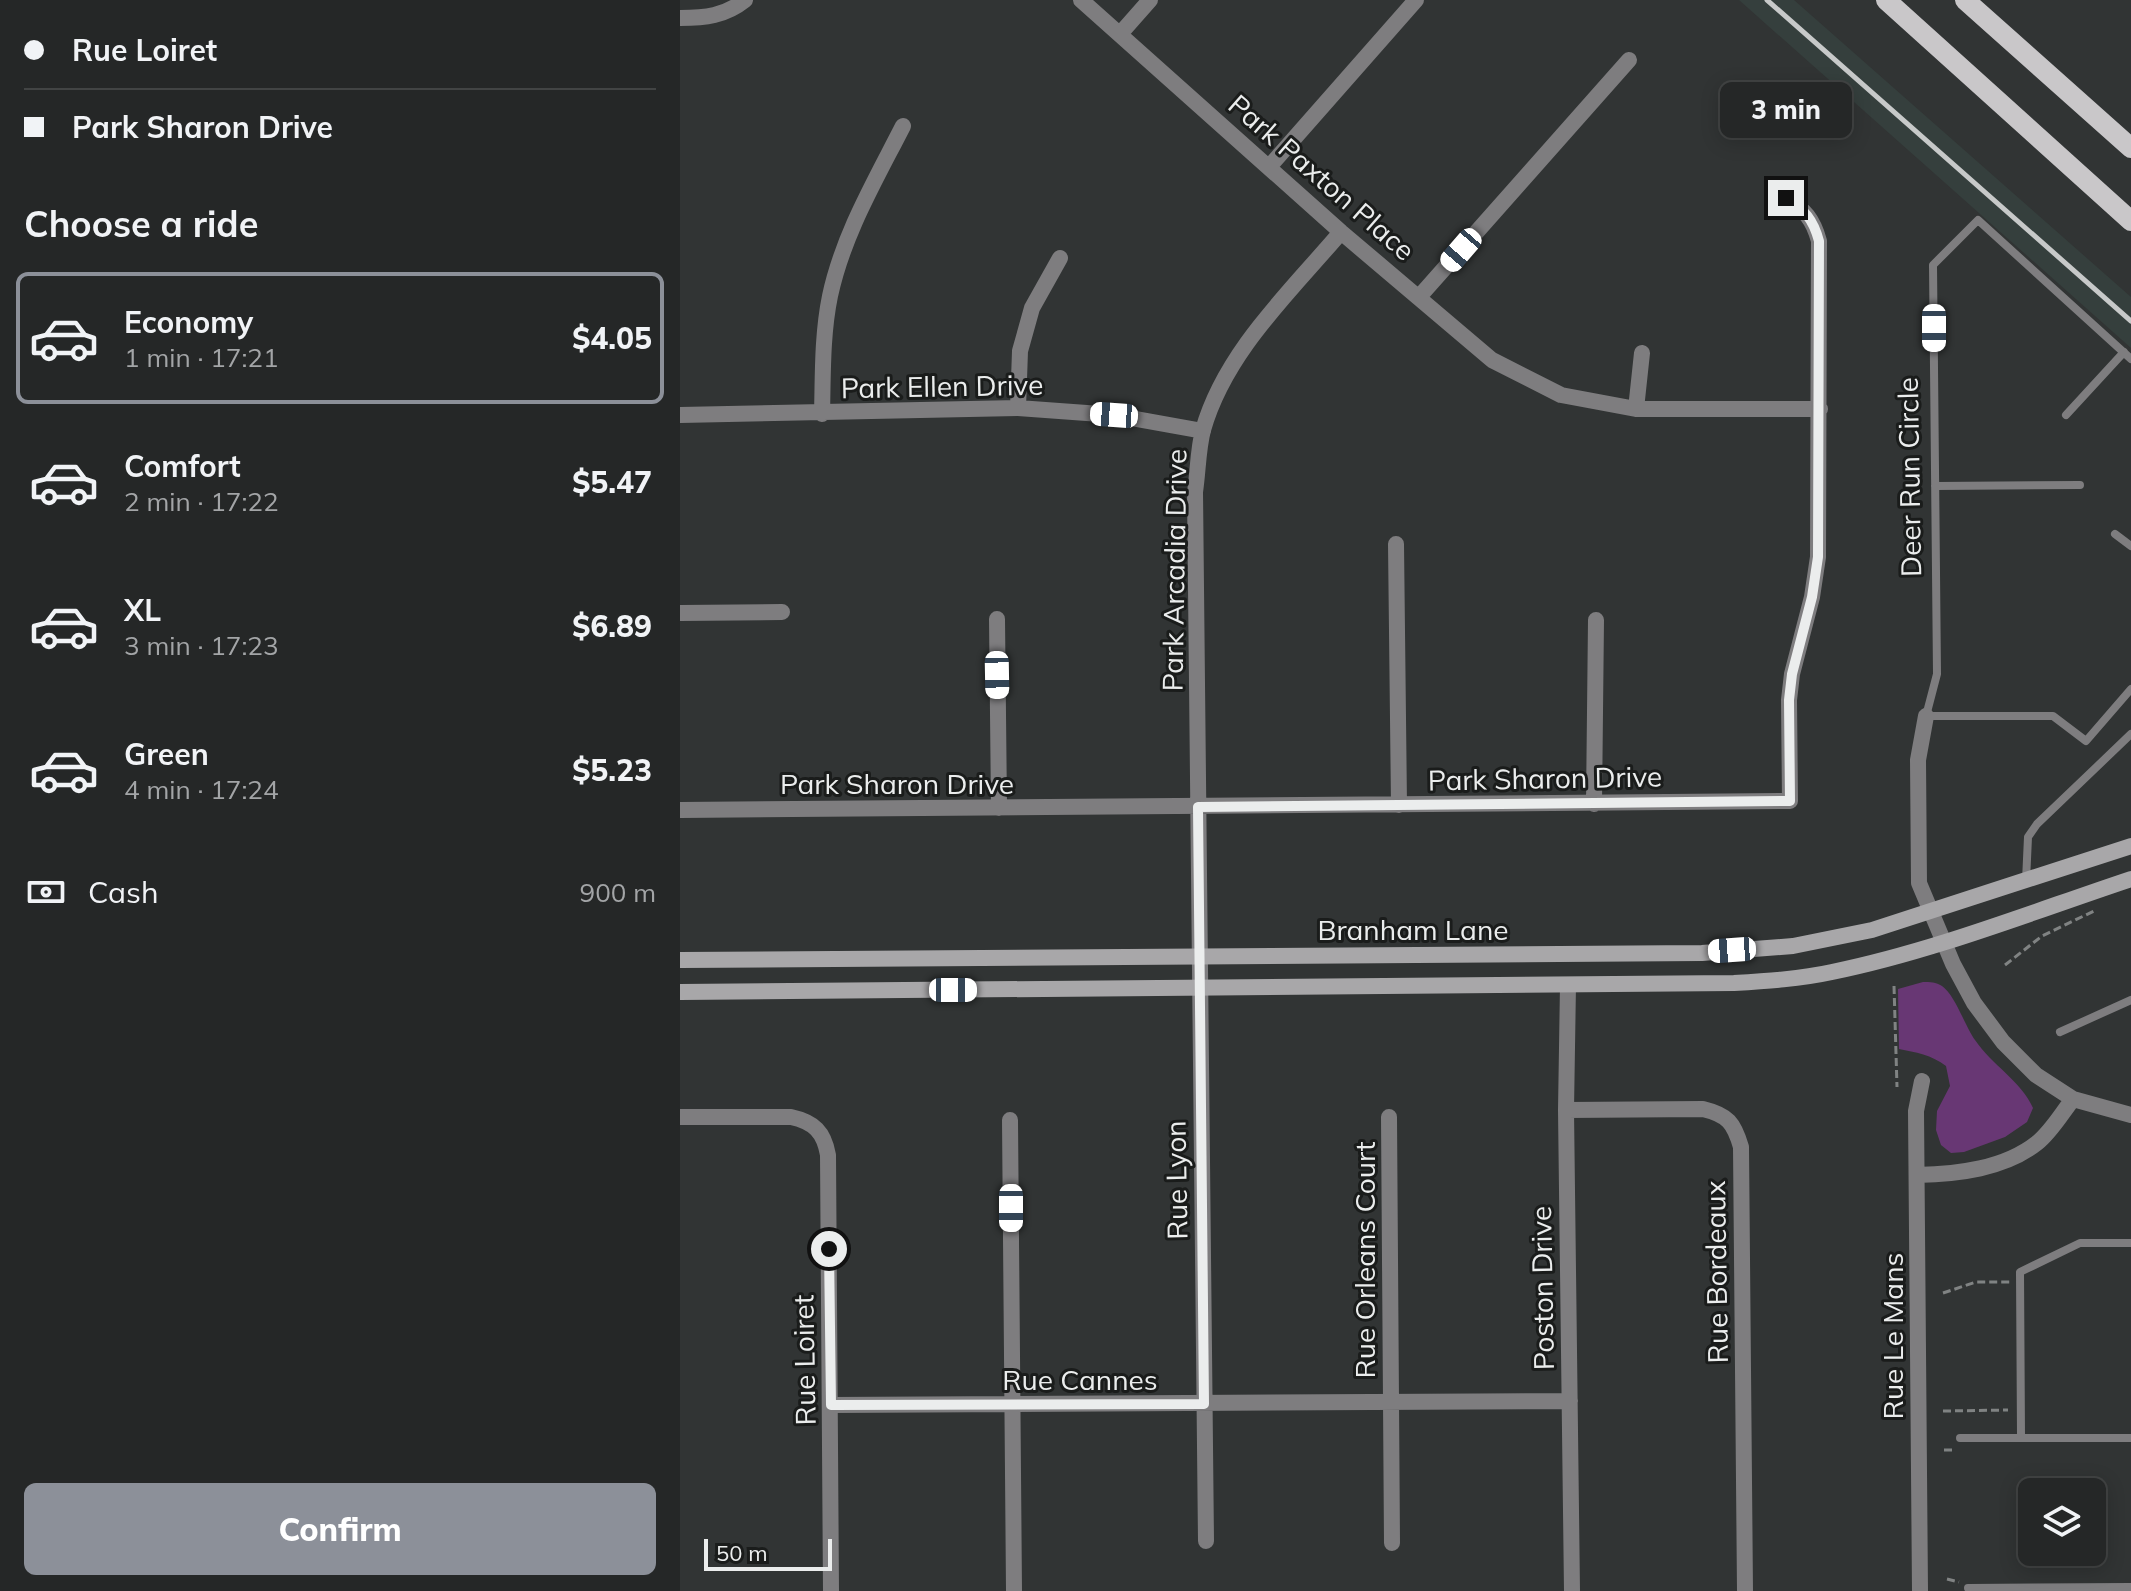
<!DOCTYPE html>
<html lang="en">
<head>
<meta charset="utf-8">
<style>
  :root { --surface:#252727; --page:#2d2f2f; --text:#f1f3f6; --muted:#a3a5a7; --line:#424444; --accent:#8c9099 }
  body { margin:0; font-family:Mulish,sans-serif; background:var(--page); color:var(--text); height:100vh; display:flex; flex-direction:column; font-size:30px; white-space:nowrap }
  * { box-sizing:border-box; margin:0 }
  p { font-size:26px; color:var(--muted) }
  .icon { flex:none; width:44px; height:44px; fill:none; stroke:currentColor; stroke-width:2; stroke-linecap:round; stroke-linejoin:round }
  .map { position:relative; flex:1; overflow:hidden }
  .side { display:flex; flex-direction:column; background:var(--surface); width:680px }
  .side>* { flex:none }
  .banner { display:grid; align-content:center; height:176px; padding:0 24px; background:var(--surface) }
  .tools { position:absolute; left:1338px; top:1478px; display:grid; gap:16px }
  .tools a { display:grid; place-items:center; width:88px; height:88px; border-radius:12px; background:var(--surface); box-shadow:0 4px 20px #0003,0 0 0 2px var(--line); font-size:40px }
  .scale { position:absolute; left:24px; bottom:20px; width:128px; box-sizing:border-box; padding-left:8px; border:4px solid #ebeded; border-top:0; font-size:22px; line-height:28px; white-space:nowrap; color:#ebeded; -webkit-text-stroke:6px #1a1c1b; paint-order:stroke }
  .end { position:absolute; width:36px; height:36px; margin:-18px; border:10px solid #ebeded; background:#111; box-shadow:0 0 0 4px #111 }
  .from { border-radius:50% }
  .bubble { position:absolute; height:56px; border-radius:12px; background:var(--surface); box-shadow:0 4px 20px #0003,0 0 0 2px var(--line); font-size:26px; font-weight:800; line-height:56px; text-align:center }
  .car { position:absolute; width:24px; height:48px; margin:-24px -12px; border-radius:10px; box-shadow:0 0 6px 2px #0007; background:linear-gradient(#fff 24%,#345 0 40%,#fff 0 76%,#345 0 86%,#fff 0) }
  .banner b { display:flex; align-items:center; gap:28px; height:76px; font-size:30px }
  .banner b+b { border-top:2px solid var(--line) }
  .banner i { width:20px; height:20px; background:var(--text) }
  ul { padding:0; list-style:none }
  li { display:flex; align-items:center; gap:24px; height:132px; margin:0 16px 12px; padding:0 8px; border:4px solid transparent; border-radius:12px }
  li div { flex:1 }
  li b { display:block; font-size:30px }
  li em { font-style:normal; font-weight:800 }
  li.active { border-color:var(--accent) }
  li>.icon { width:72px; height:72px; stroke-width:1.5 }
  h2 { padding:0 24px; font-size:36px; line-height:96px }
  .pay { display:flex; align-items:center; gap:20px; height:88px; padding:0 24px; font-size:30px }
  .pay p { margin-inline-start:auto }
  .button { display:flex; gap:16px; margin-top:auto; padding:16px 24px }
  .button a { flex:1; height:92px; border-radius:12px; background:var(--accent); color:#fff; font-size:32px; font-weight:800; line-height:92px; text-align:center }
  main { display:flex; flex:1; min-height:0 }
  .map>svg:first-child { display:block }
  .built { fill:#353f3d }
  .green { fill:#683774 }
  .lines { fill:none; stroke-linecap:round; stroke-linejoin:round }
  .path { stroke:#808383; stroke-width:3; stroke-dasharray:8 4; stroke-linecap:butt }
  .service { stroke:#7e7d7f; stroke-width:8 }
  .minor { stroke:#7e7d7f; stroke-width:16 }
  .secondary { stroke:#a8a7a9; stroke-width:16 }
  .primary { stroke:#c9c7c9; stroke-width:20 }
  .rail { stroke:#c7c9c9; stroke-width:5 }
  .route { stroke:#ebeded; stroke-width:10 }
  .labels { text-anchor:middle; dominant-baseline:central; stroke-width:6; stroke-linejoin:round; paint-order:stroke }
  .street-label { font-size:28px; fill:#ebeded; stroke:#1a1c1b }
</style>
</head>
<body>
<main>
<section class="side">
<div class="banner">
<b><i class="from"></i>Rue Loiret</b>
<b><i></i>Park Sharon Drive</b>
</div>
<h2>Choose a ride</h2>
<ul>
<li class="active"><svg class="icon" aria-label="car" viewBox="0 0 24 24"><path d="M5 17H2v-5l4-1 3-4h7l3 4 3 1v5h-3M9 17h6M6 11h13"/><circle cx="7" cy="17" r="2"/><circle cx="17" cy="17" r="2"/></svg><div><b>Economy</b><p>1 min · 17:21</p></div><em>$4.05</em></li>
<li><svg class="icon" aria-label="car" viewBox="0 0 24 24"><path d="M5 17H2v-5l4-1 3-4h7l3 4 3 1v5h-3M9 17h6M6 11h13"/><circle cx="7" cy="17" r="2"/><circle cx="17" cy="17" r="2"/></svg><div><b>Comfort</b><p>2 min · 17:22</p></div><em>$5.47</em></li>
<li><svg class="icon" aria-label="car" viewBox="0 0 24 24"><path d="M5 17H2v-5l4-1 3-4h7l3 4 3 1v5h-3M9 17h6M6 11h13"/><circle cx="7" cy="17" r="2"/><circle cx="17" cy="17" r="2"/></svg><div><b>XL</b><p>3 min · 17:23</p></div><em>$6.89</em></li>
<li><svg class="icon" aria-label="car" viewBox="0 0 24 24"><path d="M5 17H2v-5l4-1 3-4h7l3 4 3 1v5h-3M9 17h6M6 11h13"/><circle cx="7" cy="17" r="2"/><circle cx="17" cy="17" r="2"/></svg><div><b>Green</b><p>4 min · 17:24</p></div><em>$5.23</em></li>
</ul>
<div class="pay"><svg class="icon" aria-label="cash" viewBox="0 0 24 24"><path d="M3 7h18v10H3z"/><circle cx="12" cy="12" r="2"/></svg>Cash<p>900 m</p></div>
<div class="button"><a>Confirm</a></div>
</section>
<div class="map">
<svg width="1451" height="1591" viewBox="0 0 1451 1591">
  <rect width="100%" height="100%" fill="#313434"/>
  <path class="built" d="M1059 0H1114L1451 297V348Z"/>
  <path class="green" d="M1243 982C1250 982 1256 982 1262 986 1275 995 1285 1026 1295 1040 1312 1065 1341 1081 1353 1108L1347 1122 1325 1137 1284 1152 1271 1153 1261 1145 1256 1130 1257 1111 1270 1086 1266 1066C1252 1055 1235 1052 1219 1049L1218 989Z"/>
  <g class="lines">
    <path class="path" d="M1325 965 1362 936 1414 911
      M1214 986 1217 1087
      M1263 1293 1296 1282H1330
      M1263 1411 1328 1410
      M1264 1450H1276
      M1267 1579 1279 1582"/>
    <path class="service" d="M1451 359 1298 220 1253 265 1257 674 1246 716H1373L1406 741 1451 689
      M1386 415 1444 352
      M1255 486 1400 485
      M1435 534 1451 546
      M1346 881 1348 837 1357 824 1451 734
      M1380 1032 1451 1000
      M1341 1436 1340 1272 1400 1243H1451
      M1280 1438H1451
      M1288 1588 1451 1587"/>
    <path class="minor" d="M401 0 661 232 812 360 881 395 956 409H1140
      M0 18C25 18 45 16 65 0
      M440 34 470 0
      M589 167 736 0
      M739 297 949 60
      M338 408 340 351 352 308 380 258
      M956 409 962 353
      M142 414C143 375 142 335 150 296 163 235 195 181 223 126
      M0 415 338 408 434 415 523 431
      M716 544 719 805
      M0 613 102 612
      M317 619 319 808
      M1246 716 1238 760 1239 883 1273 964 1294 1003 1323 1042 1356 1075 1393 1099 1451 1115
      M914 804 916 620
      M0 810 1110 801 1109 700 1112 674 1132 597 1138 557 1139 241C1133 219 1125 210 1106 198
      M888 985 886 1110 892 1591
      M886 1110 1023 1109C1048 1115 1054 1123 1061 1147L1065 1591
      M0 1117H111C134 1122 144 1132 148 1155L151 1591
      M709 1117 712 1543
      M330 1120 334 1591
      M1237 1175C1278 1174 1324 1169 1357 1143 1371 1132 1382 1113 1393 1099
      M151 1405 890 1401
      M526 1541 515 492C518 472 518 449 523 430 545 352 610 292 661 232
      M1240 1591 1236 1111 1242 1081"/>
    <path class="secondary" d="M0 960 1022 953 1113 946 1192 930 1451 846
      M0 992 1054 983C1087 981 1120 979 1152 972 1254 951 1352 912 1451 879"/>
    <path class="primary" d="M1206 0 1451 221
      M1285 0 1451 148"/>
    <path class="rail" d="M1087 0 1451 321"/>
  </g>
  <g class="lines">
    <path class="route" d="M149 1249 151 1405 524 1404 518 807 1110 801 1109 700 1112 674 1132 597 1138 557 1139 241C1133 219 1125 210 1106 198"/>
  </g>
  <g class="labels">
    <g class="street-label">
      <text transform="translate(642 177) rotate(41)">Park Paxton Place</text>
      <text transform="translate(262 386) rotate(-1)">Park Ellen Drive</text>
      <text transform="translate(1229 477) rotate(-91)">Deer Run Circle</text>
      <text transform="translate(494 570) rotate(-89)">Park Arcadia Drive</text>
      <text transform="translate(865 778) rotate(-1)">Park Sharon Drive</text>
      <text x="217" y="783">Park Sharon Drive</text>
      <text x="733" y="929">Branham Lane</text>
      <text transform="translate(496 1180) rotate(-91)">Rue Lyon</text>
      <text transform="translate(684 1260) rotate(-90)">Rue Orleans Court</text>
      <text transform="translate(1036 1272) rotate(-91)">Rue Bordeaux</text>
      <text transform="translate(862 1288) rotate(-91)">Poston Drive</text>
      <text transform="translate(1212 1336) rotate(-90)">Rue Le Mans</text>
      <text transform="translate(124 1360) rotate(-91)">Rue Loiret</text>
      <text x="400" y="1379">Rue Cannes</text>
    </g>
  </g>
</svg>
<div class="tools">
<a><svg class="icon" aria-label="layers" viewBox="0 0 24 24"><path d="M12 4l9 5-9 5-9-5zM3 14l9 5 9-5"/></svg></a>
</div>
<div class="scale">50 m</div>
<i class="end from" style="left:149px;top:1249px"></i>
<i class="end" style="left:1106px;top:198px"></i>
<div class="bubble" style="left:1040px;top:82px;width:132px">3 min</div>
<i class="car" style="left:781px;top:250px;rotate:221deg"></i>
<i class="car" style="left:1254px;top:328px;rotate:180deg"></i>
<i class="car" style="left:434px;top:415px;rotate:274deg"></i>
<i class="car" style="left:317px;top:675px;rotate:179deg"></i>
<i class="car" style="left:1052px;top:950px;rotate:266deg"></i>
<i class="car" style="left:273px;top:990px;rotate:90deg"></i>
<i class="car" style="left:331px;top:1208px;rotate:180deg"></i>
</div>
</main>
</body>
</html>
